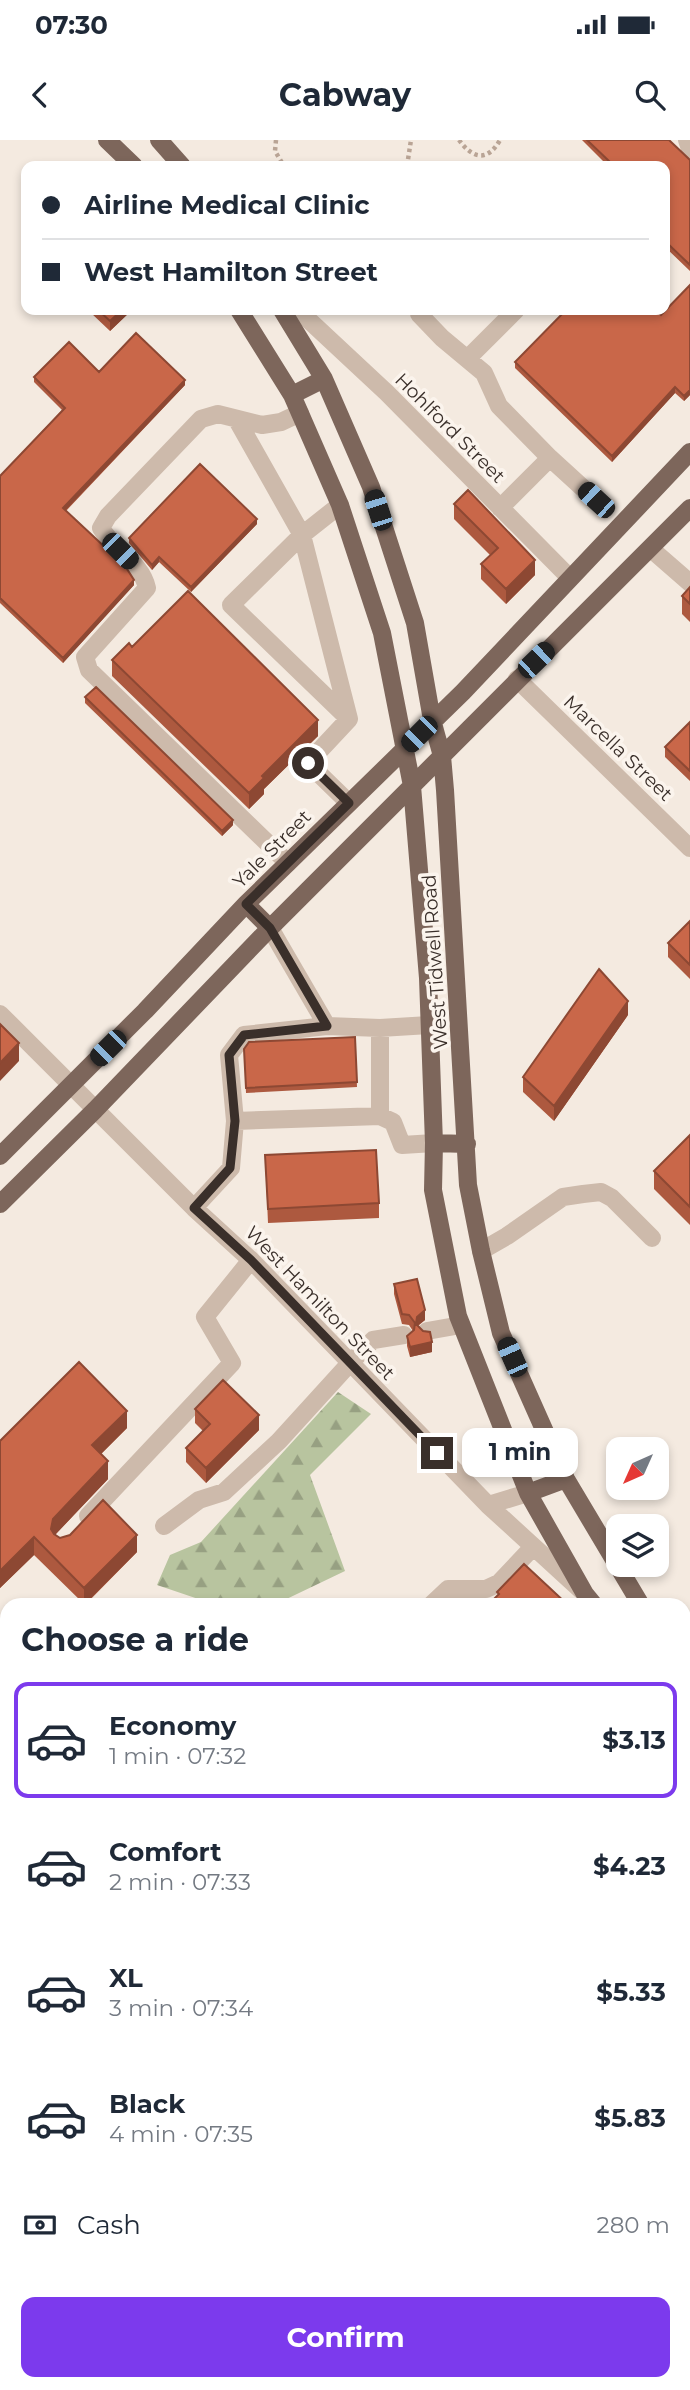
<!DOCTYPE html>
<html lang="en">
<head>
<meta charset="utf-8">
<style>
  :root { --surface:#fff; --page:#f2f2f3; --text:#1f2937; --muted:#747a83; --line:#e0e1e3; --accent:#7c3aed }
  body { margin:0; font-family:Montserrat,sans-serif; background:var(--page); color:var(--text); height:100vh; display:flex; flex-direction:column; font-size:26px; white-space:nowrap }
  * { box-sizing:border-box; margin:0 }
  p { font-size:23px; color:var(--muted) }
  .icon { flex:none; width:38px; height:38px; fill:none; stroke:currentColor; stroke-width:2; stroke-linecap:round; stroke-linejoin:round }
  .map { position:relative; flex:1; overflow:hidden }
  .details { position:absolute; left:0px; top:1458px; width:691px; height:793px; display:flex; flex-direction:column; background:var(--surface); border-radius:21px 21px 0 0; box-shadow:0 4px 10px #0003 }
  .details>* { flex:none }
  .top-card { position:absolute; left:21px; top:21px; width:649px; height:154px; border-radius:14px; box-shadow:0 4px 10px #0003; display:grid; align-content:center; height:154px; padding:0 21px; background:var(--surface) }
  .needle { width:46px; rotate:225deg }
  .buttons { position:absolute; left:606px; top:1297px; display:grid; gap:14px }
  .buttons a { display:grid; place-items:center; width:63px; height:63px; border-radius:14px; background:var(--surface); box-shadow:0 4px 10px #0003; font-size:35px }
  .end { position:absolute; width:32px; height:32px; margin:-16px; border:9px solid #3a2f2a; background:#fff; box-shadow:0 0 0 4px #fff }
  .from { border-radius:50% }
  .bubble { position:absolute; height:49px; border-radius:14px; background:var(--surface); box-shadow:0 4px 10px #0003; font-size:23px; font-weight:700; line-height:49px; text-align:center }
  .car { position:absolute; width:21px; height:42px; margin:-21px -10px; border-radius:9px; box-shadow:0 0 5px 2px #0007; background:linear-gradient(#222 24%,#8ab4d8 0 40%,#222 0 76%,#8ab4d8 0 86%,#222 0) }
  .top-card b { display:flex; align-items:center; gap:24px; height:66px; font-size:26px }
  .top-card b+b { border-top:2px solid var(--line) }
  .top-card i { width:18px; height:18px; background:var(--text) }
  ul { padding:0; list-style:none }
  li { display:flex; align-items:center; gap:21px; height:116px; margin:0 14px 10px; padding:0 7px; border:4px solid transparent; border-radius:14px }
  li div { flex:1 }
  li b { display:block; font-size:26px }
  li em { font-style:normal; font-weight:700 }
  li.selected { border-color:var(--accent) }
  li>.icon { width:63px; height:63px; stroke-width:1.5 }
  h2 { padding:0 21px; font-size:32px; line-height:84px }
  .pay { display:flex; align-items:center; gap:18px; height:77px; padding:0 21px; font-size:26px }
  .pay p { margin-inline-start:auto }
  .button { display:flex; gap:14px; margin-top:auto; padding:14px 21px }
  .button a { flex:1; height:80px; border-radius:14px; background:var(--accent); color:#fff; font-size:28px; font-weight:700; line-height:80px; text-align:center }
  .status { display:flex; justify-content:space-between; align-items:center; height:49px; padding:0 35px; background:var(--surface); direction:ltr }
  .status svg { height:19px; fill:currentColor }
  header { display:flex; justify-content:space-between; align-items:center; height:91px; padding:0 21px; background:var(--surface); font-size:32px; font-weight:700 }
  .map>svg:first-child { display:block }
  .forest { fill:url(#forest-firs) }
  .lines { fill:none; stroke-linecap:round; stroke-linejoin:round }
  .path { stroke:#b9a495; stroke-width:4.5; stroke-dasharray:3.5 3.5; stroke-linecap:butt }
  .minor { stroke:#cdbaab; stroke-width:18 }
  .major { stroke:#7d665b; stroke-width:18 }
  .wall { fill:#ad593f }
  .shaded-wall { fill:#8d4833 }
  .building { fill:#c96749; stroke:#8d4833; stroke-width:2 }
  .route { stroke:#3a2f2a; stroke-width:9 }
  .labels { text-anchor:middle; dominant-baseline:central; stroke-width:7; stroke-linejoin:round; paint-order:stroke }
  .street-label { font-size:19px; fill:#3a2f2a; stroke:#fbf4ed }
</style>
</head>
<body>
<div class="status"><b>07:30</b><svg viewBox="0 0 49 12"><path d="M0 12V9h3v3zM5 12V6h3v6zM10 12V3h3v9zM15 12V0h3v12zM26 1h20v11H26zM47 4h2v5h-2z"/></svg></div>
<header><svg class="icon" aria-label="back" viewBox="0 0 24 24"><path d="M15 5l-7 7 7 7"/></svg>Cabway<svg class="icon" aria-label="search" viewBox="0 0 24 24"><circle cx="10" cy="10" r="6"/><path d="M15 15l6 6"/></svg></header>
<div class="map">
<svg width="690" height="2250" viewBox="0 0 690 2250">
  <defs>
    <pattern id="forest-firs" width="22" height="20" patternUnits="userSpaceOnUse" patternTransform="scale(1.75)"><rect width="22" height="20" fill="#b8c49f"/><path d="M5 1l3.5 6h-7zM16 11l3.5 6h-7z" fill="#97a082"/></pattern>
  </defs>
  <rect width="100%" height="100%" fill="#f4eae0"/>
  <path class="forest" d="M338 1252 371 1274 310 1335 345 1431 274 1465H216L157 1445 170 1415 201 1402Z
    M684 1608 690 1614V1850L684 1855Z"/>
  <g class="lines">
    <path class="path" d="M276 0 275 11 284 26
      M459 0C472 18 487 23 500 0
      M407 26 411 0"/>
    <path class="minor" d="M687 0 690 9
      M298 170 387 253 570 438
      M419 170V174L442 198 484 233 499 266 550 318 500 368
      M467 219 516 170
      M237 280 302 395 349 579 231 465 302 395 340 365
      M550 318 596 360
      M651 409 690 443
      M517 539 690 708
      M349 663 308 623 349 579
      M288 723 89 530 85 517 147 448C142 423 113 409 101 388L108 376 201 279 218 274 262 285 281 282 300 273
      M270 788 327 886
      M0 874 194 1068 251 1120 488 1365 581 1450
      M429 885 380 888 327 886 244 895 229 915 235 981 380 976 393 982 402 1005 434 1003
      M380 976V888
      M194 1068 231 1028 235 981
      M481 1111 507 1096 563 1057 583 1054 601 1052 612 1058 652 1098
      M427 1191 461 1185
      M488 1365 528 1353
      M88 1376 232 1223 205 1177 251 1120
      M164 1386 199 1360 224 1352 279 1301 350 1223 373 1200 404 1195
      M431 1465 448 1449H486L499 1443 533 1407
      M0 1579 7 1585
      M0 1842 7 1849
      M0 1990 7 1983
      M295 2250 302 2244
      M392 2250 398 2244
      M674 2250 680 2244"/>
    <path class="major" d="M107 0 134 26
      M159 0 182 26
      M239 170 292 255 340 365 382 493 412 646 428 838 434 1003 433 1050 458 1176 528 1353 585 1454 594 1465
      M282 170 324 239 371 347 415 483 432 580 442 616 445 650 468 1045 481 1111 501 1193 566 1339 641 1465
      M292 255 324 239
      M246 764 270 788
      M434 1003 467 1004
      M0 1016 145 871 246 764 463 552 690 312
      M0 1064 95 970 270 788 690 368
      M528 1353 566 1339
      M684 1517 690 1525
      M684 1580 690 1586"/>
  </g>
  <path class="wall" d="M582 0H669L690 20V131L665 107V26L606 24Z
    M690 145V255L684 261 675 253 612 322 515 228V222L661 175Z
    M91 170H132L110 191 91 173Z
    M99 232 185 245 66 371 134 445 63 523 0 463V336L62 270 34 242V237Z
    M454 364 535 435 506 464 481 439V424L490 415 454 379Z
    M257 384 191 452 159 422 152 430 129 403V398Z
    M690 447V482L682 474V456Z
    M132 507 318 596 264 649V654L249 669 112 536V520Z
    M85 557 233 685 222 696 85 563Z
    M690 582V641L665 617V607Z
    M690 781V839L668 817V803Z
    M628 875 554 981 523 952V937Z
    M355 897 357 947 246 953 244 909Z
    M690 995V1085L654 1049V1031Z
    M265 1015 379 1063V1078L268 1083Z
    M394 1144 425 1180 418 1186 432 1212 410 1217 407 1206V1196L413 1191 409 1185 402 1184 394 1154Z
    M195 1269 259 1290 206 1343 186 1322V1308L203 1291 195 1283Z
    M127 1288 101 1314 108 1339 55 1395 60 1398 137 1412 85 1465 34 1415 0 1448V1301Z
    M0 1616 7 1623 4 1663 0 1659Z
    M0 2069 7 2076V2132L0 2125Z
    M119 2244H175L182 2250H125Z
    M217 2244H235L229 2250H224Z
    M452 2244H619V2245L614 2250H494L492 2248Z"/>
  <path class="shaded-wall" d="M122 170H132L110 191V181Z
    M185 240V245L63 373V368Z
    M675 247V253L612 322V316Z
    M690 250V255L684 261V256Z
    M257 379V384L191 452V447Z
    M159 417V422L152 430V425Z
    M535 420V435L506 464V449Z
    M134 440V445L63 523V518Z
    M318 580V596L264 649V654L249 669V653L262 636Z
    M233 680V685L222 696V691Z
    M628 861V875L554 981V966Z
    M19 903V921L0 941V923Z
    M425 1170V1180L417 1186 416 1194 417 1177Z
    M432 1202V1212L410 1217V1207Z
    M127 1271V1288L92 1323V1305Z
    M259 1275V1290L206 1343V1328Z
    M108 1321V1339L53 1397 51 1389 53 1379Z
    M137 1395V1412L84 1465V1448Z
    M34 1397V1415L0 1448V1431Z
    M7 1646V1660L4 1663V1649Z
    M7 1760V1774L0 1781V1766Z
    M7 1931V1945L0 1953V1938Z
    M226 2244H235L229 2250H226Z
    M484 2244H492V2248L491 2250H478Z
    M607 2244H619V2245L614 2250H600Z"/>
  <path class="building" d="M587 0H669L690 20V125L665 101V26H604L609 21Z
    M690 145V250L684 256 675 247 612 316 515 222 566 170H656L661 175Z
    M98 170H122L110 181Z
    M136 193 185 240 63 368 125 426 134 440 63 518 0 458V336L65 268 34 237 69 202 99 232Z
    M200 324 257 379 191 447 159 417 152 425 129 398Z
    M468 350 535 420 506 449 481 424 498 408 454 364Z
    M690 447V464L682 456Z
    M188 451 318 580 262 636 264 638 249 653 112 520 129 503 132 507Z
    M96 547 233 680 222 691 85 557Z
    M690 582V631L665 607Z
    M690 781V825L668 803Z
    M599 829 628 861 554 966 523 937Z
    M0 884 19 903 0 923Z
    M355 897 357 942 246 948 244 909 249 902Z
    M690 995V1067L654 1031Z
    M376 1010 379 1063 268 1069 265 1015Z
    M417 1139 425 1170 417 1177 416 1184 423 1191 430 1192 432 1202 410 1207 407 1196 414 1190 415 1183 409 1175 402 1174 394 1144Z
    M79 1222 127 1271 92 1305 108 1321 53 1379 51 1389 54 1394 60 1398 70 1395 103 1360 137 1395 84 1448 34 1397 0 1431V1301Z
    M223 1240 259 1275 206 1328 186 1308 210 1284 195 1269Z
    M524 1424 568 1465H488L499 1454 497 1452Z
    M0 1616 7 1623V1646L4 1649 0 1644Z
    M7 1700V1741L4 1743 7 1746V1760L0 1766V1707Z
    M0 1882 7 1889V1931L0 1938Z
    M0 2069 7 2076V2118L0 2111Z
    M133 2244H175L182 2250H140Z
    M452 2244H484L478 2250H445Z
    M502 2244H607L600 2250H508Z"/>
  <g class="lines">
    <path class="route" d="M308 623 349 663 246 764 270 788 327 886 244 895 229 915 235 981 230 1028 194 1068 251 1120 437 1313"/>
  </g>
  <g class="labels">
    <g class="street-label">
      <text transform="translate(450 288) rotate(45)">Hohlford Street</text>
      <text transform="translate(618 608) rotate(44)">Marcella Street</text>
      <text transform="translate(272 709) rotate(-45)">Yale Street</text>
      <text transform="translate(435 822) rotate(-94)">West Tidwell Road</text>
      <text transform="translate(320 1163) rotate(46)">West Hamilton Street</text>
    </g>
  </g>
</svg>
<div class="buttons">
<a><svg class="needle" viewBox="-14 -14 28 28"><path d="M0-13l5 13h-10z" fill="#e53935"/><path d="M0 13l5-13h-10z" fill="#747a83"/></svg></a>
<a><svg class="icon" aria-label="layers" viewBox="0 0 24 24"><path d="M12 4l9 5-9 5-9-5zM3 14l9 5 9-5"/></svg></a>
</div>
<i class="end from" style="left:308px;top:623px"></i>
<i class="end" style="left:437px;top:1313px"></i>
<div class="bubble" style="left:462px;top:1288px;width:116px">1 min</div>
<i class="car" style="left:596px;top:360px;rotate:313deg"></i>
<i class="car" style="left:378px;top:370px;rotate:342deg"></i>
<i class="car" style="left:120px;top:411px;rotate:135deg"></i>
<i class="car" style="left:536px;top:520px;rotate:46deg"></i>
<i class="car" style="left:419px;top:594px;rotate:225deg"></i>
<i class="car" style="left:108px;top:908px;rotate:225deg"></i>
<i class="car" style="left:512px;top:1217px;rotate:336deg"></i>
<div class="top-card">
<b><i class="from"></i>Airline Medical Clinic</b>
<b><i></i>West Hamilton Street</b>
</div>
<section class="details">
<h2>Choose a ride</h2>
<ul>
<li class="selected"><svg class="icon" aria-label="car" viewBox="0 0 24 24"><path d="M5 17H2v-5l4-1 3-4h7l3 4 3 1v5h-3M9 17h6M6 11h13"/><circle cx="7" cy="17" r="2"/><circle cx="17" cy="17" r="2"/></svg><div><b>Economy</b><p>1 min · 07:32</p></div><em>$3.13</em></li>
<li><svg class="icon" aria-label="car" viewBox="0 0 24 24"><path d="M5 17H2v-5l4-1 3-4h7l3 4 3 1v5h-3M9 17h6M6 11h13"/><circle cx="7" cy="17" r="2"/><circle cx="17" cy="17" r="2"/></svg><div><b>Comfort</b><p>2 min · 07:33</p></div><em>$4.23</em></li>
<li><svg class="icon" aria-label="car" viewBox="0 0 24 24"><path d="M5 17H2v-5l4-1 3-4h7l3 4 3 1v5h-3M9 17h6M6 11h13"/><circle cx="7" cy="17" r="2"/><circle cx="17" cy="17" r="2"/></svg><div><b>XL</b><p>3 min · 07:34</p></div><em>$5.33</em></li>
<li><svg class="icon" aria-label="car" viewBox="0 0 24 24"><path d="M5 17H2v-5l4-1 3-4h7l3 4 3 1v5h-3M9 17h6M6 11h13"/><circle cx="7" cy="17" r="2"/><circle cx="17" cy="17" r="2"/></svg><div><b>Black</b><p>4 min · 07:35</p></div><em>$5.83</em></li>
</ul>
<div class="pay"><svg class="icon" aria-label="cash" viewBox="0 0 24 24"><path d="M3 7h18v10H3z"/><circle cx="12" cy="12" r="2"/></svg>Cash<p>280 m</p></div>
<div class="button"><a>Confirm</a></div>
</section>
</div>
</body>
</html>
